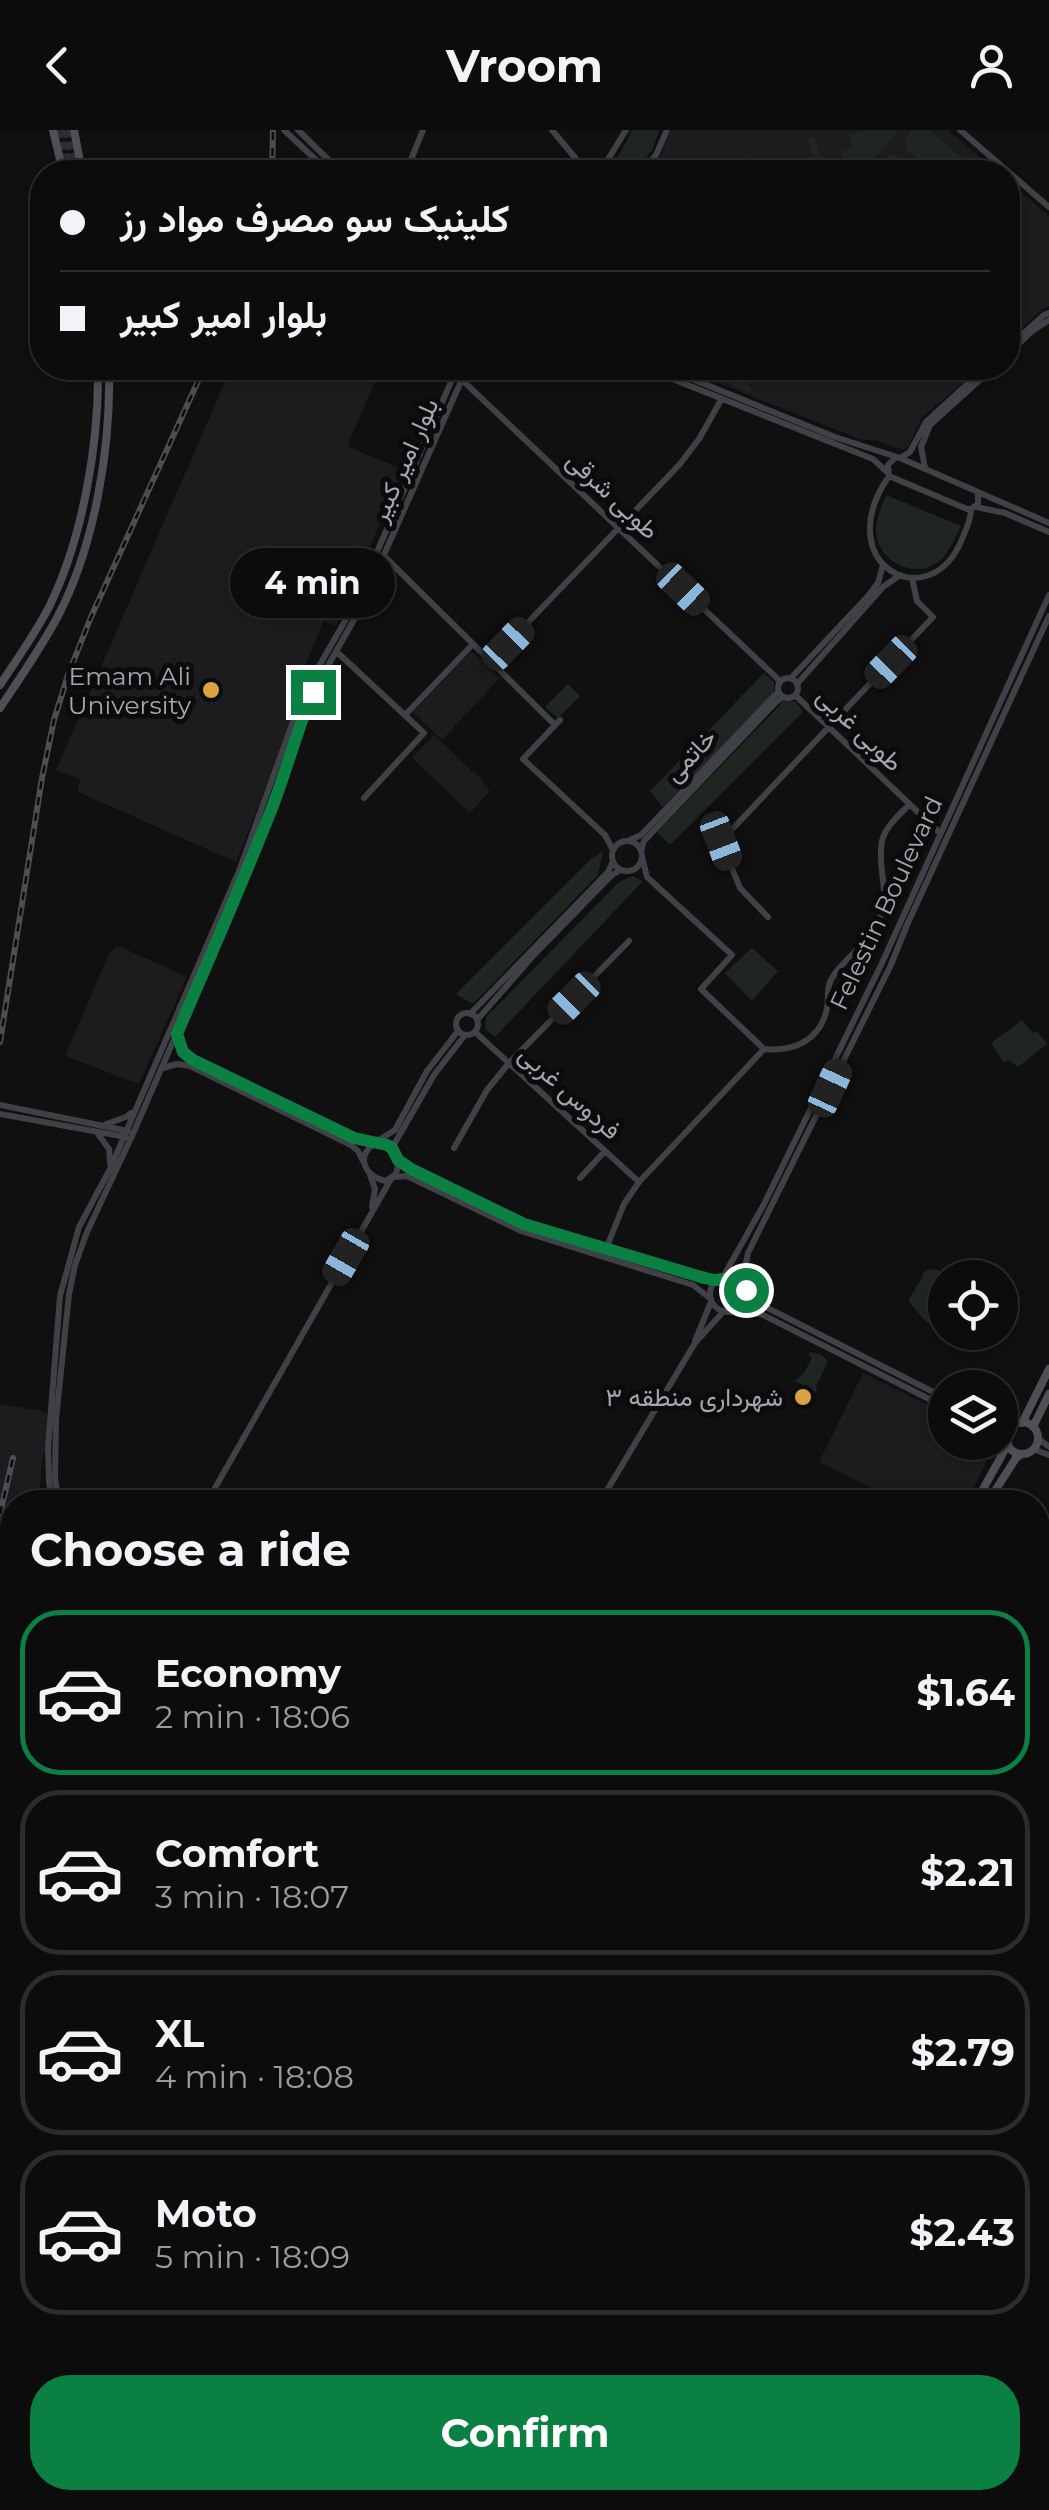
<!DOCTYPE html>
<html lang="en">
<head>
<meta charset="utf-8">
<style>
  :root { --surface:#0c0c0d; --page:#1a1a1b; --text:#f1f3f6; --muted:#9a9b9d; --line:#2c2c2e; --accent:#0b8043 }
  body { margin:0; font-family:Montserrat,Vazirmatn,sans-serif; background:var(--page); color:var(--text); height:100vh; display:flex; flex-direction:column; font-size:38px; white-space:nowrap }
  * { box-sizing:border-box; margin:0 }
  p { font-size:32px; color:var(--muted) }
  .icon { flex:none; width:55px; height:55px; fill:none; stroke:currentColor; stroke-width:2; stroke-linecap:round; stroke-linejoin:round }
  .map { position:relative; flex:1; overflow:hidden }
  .details { position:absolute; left:0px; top:1360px; width:1050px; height:1020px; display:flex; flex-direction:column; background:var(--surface); border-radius:40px 40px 0 0; box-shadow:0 2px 8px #0004,0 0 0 2px var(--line) }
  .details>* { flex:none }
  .banner { position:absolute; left:30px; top:30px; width:990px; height:220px; border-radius:40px; box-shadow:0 2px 8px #0004,0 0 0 2px var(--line); display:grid; align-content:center; height:220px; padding:0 30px; background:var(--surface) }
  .controls { position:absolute; left:928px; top:1130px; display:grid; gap:20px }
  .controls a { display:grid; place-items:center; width:90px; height:90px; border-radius:50%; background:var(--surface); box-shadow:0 2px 8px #0004,0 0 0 2px var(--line); font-size:50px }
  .end { position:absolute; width:45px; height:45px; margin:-22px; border:12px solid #0b8043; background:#fff; box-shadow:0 0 0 5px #fff }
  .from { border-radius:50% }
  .bubble { position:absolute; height:70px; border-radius:35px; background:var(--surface); box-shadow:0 2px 8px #0004,0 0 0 2px var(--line); font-size:32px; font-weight:700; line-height:70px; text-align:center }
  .car { position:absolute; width:30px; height:60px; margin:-30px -15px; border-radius:12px; box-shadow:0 0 8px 2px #0007; background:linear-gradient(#222 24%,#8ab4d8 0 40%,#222 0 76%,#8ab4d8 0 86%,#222 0) }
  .banner b { display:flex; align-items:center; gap:35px; height:95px; font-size:38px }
  .banner b+b { border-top:2px solid var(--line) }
  .banner i { width:25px; height:25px; background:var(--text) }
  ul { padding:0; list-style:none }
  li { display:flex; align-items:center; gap:30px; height:165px; margin:0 20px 15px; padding:0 10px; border:5px solid var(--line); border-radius:40px }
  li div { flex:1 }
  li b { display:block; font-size:38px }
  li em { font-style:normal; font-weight:700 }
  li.current { border-color:var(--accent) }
  li>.icon { width:90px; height:90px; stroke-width:1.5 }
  h2 { padding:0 30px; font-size:45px; line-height:120px }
  .button { display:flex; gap:20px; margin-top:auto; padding:20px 30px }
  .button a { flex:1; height:115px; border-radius:40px; background:var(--accent); color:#fff; font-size:40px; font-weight:700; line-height:115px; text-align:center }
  header { display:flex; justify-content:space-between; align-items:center; height:130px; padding:0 30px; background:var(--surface); font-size:45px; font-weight:700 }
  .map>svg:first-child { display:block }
  .built { fill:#1c1c1e }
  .green { fill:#1f2520 }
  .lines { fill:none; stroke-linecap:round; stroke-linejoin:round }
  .primary-tunnel { stroke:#2d2e31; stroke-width:8; stroke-dasharray:8 4; stroke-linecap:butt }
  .secondary { stroke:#404146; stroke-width:6 }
  .primary { stroke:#4e5055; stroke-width:8 }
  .rail-casing { stroke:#4d4e53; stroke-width:6 }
  .rail { stroke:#0b0b0c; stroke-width:2.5; stroke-dasharray:8; stroke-linecap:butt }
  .route { stroke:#0b8043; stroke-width:12 }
  .poi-dot { fill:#dba23e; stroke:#0b0b0c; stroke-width:4 }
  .labels { text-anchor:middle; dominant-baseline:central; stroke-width:10; stroke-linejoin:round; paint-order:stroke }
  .street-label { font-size:25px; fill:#a3a7b0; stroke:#0b0b0c }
  .poi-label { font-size:25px; fill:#a3a7b0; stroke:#0b0b0c; text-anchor:end }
</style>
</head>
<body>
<header><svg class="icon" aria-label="back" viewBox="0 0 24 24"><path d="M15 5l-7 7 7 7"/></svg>Vroom<svg class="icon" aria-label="person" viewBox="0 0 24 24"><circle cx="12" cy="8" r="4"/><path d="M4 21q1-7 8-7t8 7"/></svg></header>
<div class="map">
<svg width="1049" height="2380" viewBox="0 0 1049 2380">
  <rect width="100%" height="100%" fill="#101011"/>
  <path class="built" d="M671 0H948L997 42H646L660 27Z
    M1008 51 1049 86V176L1040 180 1008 213Z
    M231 238H381L347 316 403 340 336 496 324 491 303 540 308 545 293 575 285 610 236 732 78 662 80 649 56 640Z
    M681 238H981L922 287 909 316 904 320 877 311 860 309Z
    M470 522 474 523 500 548 442 610 415 584 414 581Z
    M434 605 483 651 482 653 490 661 470 683 412 628Z
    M121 817 187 847 139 954 65 926 109 824 115 818Z
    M863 1243 945 1284V1312L990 1313 989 1325 967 1372H901L819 1332Z
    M0 1274 43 1281 51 1287 41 1339 39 1372H12V2182L0 2175Z"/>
  <path class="green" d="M632 0H659L653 19 635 42H603L620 24Z
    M865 0H899L863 42H817L808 9 815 7 823 33 843 27 842 21 853 18 849 4Z
    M913 0H929L964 29 953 42H933L906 19V8Z
    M894 24 897 25 918 42H873L888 25Z
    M751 27 755 42H698Z
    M716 238H739L754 264 712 247Z
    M886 365 961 396C956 405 952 416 946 424 925 453 879 437 876 402 875 390 882 376 886 365Z
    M764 543 774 552V564L663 677 650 661Z
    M568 554 580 566 558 588 545 577Z
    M788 570 796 572 803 582 670 715 657 702 784 571Z
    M603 721 598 745 473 874 456 864 591 729Z
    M632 746 643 751 495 907 485 899 486 887 618 753Z
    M752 818 778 841 752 871 725 843Z
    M1022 890 1033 903 1037 901 1047 914 1018 937 1008 930 1003 932 991 913Z
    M930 1139 939 1140 945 1147V1178L928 1194 910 1173 909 1169 923 1146 922 1143Z
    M810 1222 822 1225 828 1232 816 1256 817 1263 795 1251 804 1243 812 1228 808 1225Z"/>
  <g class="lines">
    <path class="primary-tunnel" d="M60 0 69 42
      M66 0 74 42"/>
    <path class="secondary" d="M284 0 329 42
      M298 0 341 42
      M552 0 587 42
      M960 0 1049 77
      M406 42 423 0
      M595 42 604 36 626 0
      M642 42 656 25 667 0
      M1008 217 1044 185 1049 183
      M1008 224 1031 202 1049 190
      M645 238 873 329 887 342
      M665 238 835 307 900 328 978 362V374L971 379H967L889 346 888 335 896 327
      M461 249 780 551
      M900 328 910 322 926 292 985 238
      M925 338 921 317 930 295 993 238
      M889 346C828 434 930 489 962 409 966 399 971 390 971 379
      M978 362 1049 393
      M976 377 1005 383 1049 402
      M384 426 555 595
      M337 522 424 603 364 668
      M490 532 680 334 699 309 721 270
      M778 558a10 10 0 1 1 20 0a10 10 0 1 1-20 0Z
      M791 548 867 467 878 453 883 435
      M797 554 883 457 900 445
      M795 565 940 703
      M405 585 473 514
      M560 590 523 629 605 705 613 720
      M628 711 641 705 778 562
      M612 726a15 15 0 1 1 30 0a15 15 0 1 1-30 0Z
      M641 721 644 711 776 572 783 567
      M642 727 647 747 732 825 701 859 764 919
      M768 787 740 758 721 711 933 487 917 471 912 448
      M456 894a11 11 0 1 1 22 0a11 11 0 1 1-22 0Z
      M470 884 608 742 613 731
      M477 890 533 826 612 745 620 740
      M475 902 639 1052
      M177 906 183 922 193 930 354 1008 373 1014
      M163 938 177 934 190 936 351 1015 358 1021 364 1033
      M0 975 128 1001
      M0 984 126 1007
      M106 994 126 987 131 983
      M98 1004 109 1019 110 1033
      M379 1012C394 1017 401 1028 396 1044L386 1051C363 1047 354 1022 379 1012Z
      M374 1013 395 1000 427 941 458 901
      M392 1018 434 945 465 905
      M454 1018 487 960 509 933 629 811
      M398 1030 411 1039 523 1093 701 1147 717 1150
      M370 1045 375 1059 372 1077
      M393 1047 407 1046 521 1101 693 1155 711 1169
      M580 1048 605 1021
      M606 1119 624 1074 639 1052 764 919C794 922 821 910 827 878 829 869 826 856 832 848 844 828 866 816 877 795 893 764 876 739 882 711 885 697 900 684 910 674
      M710 1164a18 18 0 1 1 36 0a18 18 0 1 1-36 0Z
      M723 1147 763 1076 882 833 1049 465
      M742 1153 748 1123 890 837 907 795 1049 486
      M745 1160 760 1174 945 1268
      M732 1182H750L761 1184 945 1277
      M695 1211 711 1172
      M1000 1293 1011 1297
      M1000 1305 1007 1309
      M1038 1308 1049 1317
      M1033 1319 1049 1325
      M52 1372 49 1351 48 1318 60 1166 79 1097 110 1039 239 741 303 564 353 477 457 238
      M59 1372 55 1349 56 1289 69 1164 75 1135 87 1102 132 1006 246 744 289 634 302 587 313 562 359 481 467 238
      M207 1372 391 1049
      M600 1372 695 1213 723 1182
      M1038 1487 1049 1495
      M1038 1765 1049 1737
      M1038 2015 1049 2005
      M1038 2030 1049 2016
      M1043 2053 1040 2044 1049 2041
      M489 2368 515 2380
      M0 2372 12 2351
      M643 2380 658 2368
      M656 2380 672 2368"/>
    <path class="primary" d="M53 0 63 42
      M74 0 82 42
      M0 555C17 529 35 504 49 477 83 408 99 313 98 238
      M0 578C20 548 41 518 58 486 95 415 111 317 109 238
      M1006 1308a16 16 0 1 1 32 0a16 16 0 1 1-32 0Z
      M1022 1293 1049 1239
      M1033 1297 1049 1264
      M976 1372 1008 1314
      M988 1372 1016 1328 1022 1324
      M319 2380 322 2368
      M329 2380 331 2368"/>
    <defs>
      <path id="rail" d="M272 42 273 0
        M0 912 42 648 54 590 68 545 91 487 204 238
        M0 1384 13 1328
        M0 1544 12 1588
        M0 1599 12 1643
        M0 1810 12 1801
        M0 1842 12 1833"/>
    </defs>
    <use href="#rail" class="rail-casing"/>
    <use href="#rail" class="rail"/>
  </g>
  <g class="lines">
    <path class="route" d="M313 562C297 600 287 639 272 678 242 754 209 829 177 904L183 922 193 930 354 1008 387 1015 392 1018 398 1030 411 1039 524 1094 701 1147C706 1148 711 1150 716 1150 731 1149 736 1142 746 1160"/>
  </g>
  <g class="poi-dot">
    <circle cx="211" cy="560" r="10"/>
    <circle cx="803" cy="1267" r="10"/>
  </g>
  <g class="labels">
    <g class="street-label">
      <text transform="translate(404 330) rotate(-66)">بلوار امیر کبیر</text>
      <text transform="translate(613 365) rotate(43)">طوبی شرقی</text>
      <text transform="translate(860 599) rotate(44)">طوبی غربی</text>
      <text transform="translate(690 625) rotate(-46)">خاتمی</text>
      <text transform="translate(886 773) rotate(-65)">Felestin Boulevard</text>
      <text transform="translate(570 962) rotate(42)">فردوس غربی</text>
    </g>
    <g class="poi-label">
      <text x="191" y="546">Emam Ali<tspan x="191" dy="29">University</tspan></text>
      <text x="783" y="1267">شهرداری منطقه ۳</text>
    </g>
  </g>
</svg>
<div class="controls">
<a><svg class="icon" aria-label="locate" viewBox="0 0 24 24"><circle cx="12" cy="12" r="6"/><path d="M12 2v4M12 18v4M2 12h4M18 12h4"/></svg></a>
<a><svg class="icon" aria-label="layers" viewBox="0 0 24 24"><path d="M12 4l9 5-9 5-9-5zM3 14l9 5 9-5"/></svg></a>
</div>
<i class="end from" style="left:746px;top:1160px"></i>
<i class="end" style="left:313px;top:562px"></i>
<div class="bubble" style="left:230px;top:418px;width:165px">4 min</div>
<i class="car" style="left:683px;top:459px;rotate:134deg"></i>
<i class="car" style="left:508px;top:514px;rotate:44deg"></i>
<i class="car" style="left:891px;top:532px;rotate:224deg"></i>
<i class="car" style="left:721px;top:711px;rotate:159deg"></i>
<i class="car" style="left:574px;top:868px;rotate:225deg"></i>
<i class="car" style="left:830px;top:958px;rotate:25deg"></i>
<i class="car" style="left:346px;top:1127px;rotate:210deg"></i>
<div class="banner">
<b><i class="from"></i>کلینیک سو مصرف مواد رز</b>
<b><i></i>بلوار امیر کبیر</b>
</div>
<section class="details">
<h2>Choose a ride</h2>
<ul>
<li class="current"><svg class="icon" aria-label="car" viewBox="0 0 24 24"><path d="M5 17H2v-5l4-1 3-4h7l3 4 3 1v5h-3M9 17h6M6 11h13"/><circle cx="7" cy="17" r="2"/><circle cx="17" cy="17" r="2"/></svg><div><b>Economy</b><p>2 min · 18:06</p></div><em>$1.64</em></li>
<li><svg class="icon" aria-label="car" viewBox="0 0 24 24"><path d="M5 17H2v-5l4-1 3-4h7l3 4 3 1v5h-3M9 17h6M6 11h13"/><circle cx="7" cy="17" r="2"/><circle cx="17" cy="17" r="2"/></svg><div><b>Comfort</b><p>3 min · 18:07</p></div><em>$2.21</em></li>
<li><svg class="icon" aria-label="car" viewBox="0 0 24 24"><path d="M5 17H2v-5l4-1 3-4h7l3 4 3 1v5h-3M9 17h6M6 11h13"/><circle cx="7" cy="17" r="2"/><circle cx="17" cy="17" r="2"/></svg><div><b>XL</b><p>4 min · 18:08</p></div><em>$2.79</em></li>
<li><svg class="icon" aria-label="car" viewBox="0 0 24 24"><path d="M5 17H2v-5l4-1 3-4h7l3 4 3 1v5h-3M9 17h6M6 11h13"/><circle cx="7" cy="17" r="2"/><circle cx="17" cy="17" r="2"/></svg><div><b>Moto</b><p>5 min · 18:09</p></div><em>$2.43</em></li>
</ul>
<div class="button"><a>Confirm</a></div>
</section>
</div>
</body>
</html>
